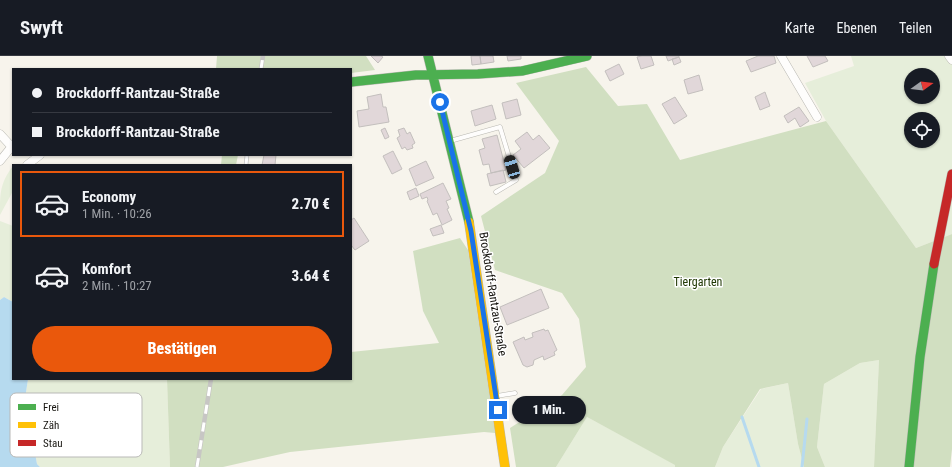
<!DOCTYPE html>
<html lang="de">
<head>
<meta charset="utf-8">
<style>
  :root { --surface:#171b24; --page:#242831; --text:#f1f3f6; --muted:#9ea1a6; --line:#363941; --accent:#ea580c }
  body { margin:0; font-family:"Roboto Condensed",sans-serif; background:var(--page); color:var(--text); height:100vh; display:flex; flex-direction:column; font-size:15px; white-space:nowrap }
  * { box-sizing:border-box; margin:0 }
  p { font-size:13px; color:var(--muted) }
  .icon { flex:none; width:22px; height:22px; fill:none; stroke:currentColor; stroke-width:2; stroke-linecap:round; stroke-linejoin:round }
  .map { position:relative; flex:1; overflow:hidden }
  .sheet { position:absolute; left:12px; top:108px; width:340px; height:216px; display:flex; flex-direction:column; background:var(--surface); border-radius:0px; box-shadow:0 1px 3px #0004 }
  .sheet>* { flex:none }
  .banner { position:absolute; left:12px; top:12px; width:340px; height:88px; border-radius:0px; box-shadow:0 1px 3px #0004; display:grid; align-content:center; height:88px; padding:0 20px; background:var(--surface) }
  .needle { width:26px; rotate:75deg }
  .controls { position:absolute; left:904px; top:12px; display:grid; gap:8px }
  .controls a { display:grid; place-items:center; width:36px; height:36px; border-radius:50%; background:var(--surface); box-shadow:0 1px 3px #0004; font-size:20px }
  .end { position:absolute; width:18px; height:18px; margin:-9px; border:5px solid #1a73e8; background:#fff; box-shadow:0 0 0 2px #fff }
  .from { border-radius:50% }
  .bubble { position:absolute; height:28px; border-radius:14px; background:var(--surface); box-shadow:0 1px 3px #0004; font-size:13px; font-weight:800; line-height:28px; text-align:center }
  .car { position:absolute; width:12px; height:24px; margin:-12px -6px; border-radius:5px; box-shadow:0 0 3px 1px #0007; background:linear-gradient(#222 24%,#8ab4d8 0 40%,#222 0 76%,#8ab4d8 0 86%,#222 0) }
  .banner b { display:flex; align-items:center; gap:14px; height:38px; font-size:15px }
  .banner b+b { border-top:1px solid var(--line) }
  .banner i { width:10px; height:10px; background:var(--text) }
  ul { padding:7px 0 0; list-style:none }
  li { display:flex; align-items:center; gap:12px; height:66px; margin:0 8px 6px; padding:0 12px; border:2px solid transparent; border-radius:0px }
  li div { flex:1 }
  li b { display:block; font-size:15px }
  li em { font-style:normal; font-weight:800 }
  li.on { border-color:var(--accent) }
  li>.icon { width:36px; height:36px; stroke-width:1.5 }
  .button { display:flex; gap:8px; margin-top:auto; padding:8px 20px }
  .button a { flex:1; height:46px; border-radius:24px; background:var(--accent); color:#fff; font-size:16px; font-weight:800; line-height:46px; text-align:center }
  header { display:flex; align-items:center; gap:24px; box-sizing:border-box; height:56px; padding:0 20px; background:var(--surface); border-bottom:1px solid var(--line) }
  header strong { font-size:19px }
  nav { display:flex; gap:22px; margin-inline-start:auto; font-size:14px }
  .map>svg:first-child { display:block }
  .green { fill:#e6eeda; fill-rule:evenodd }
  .forest { fill:#d1dfc1 }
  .water { fill:#b6daef }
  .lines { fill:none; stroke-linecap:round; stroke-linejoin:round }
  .stream { stroke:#b6daef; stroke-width:3 }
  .building { fill:#e1d7d9; stroke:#c3bfbd }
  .lane-casing { stroke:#b9b8b2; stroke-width:5 }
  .street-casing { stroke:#b9b8b2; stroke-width:9 }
  .fast-casing { stroke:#b9b8b2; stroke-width:10 }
  .slow-casing { stroke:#b9b8b2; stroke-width:10 }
  .jam-casing { stroke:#b9b8b2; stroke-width:10 }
  .lane { stroke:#fefdfc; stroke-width:4 }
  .street { stroke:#fefdfc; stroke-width:8 }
  .fast { stroke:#4caf50; stroke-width:9 }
  .slow { stroke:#ffc107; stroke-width:9 }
  .jam { stroke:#c62828; stroke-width:9 }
  .rail-casing { stroke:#c7c6c4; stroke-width:4.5 }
  .rail { stroke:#fff; stroke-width:3; stroke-dasharray:9; stroke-linecap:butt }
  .route { stroke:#1a73e8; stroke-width:5 }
  .labels { text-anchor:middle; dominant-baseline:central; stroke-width:3; stroke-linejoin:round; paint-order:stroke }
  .park-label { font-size:12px; fill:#203804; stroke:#fff }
  .street-label { font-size:12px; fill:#171510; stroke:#fff }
  .key { fill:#fff; stroke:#b9b9b7; stroke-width:1 }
  .key-label { font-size:11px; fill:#171510 }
</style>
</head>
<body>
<header>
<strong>Swyft</strong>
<nav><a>Karte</a><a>Ebenen</a><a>Teilen</a></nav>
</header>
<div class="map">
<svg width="952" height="411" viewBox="0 0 952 411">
  <rect width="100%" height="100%" fill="#f7f4ec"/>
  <path class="green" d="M851 0H952V178L916 192 826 65 805 27 854 10ZM911 19H933V41H911ZM911 63H933V85H911Z
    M13 110V135L0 159C0 137 0 127 13 110Z
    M0 165 13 170V246L4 241 0 244Z
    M879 304 874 411H825L817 391 824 328 860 307Z
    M28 323H167L170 411H40L37 408 25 343Z
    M788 327 798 388 804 411H715L723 391 761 333Z
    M587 361 676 409 675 411H556Z"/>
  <path class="forest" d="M217 0H366L375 14 351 17V13H216Z
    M586 11 618 50 647 48 680 104 826 65 916 192 952 178V393L950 411H874L879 304 860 307 824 328 817 391 825 411H804L798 388 788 327 760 333 723 391 715 411H675V409L587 361 556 411H516L510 372 562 339 586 311 579 263 562 237 495 214 481 160 545 117 559 85 516 27Z
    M222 99H238L236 109H221Z
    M460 182 468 194 495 377 484 376 290 396 223 411H170L167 323H351V296L439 287 423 255 413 195Z"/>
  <path class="water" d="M4 241 13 246V323H28L25 343 37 408 40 411H0V244Z"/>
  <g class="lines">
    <path class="stream" d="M742 361 759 411
      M802 411 807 363"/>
  </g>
  <path class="building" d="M371 0H381L383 1 378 7Z
    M471 0H480L481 8 472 9Z
    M480 0H493L494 6 481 8Z
    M507 0H521V3L508 5Z
    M642 0H651L654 9 641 13 637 1Z
    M666 0H679V1L668 5Z
    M758 0H774L776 7 751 16 746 5Z
    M807 0H825L828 5 813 11Z
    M679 1 681 6 674 9 672 3Z
    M619 8 624 18 610 25 605 15Z
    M699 19 703 34 688 38 684 24Z
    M765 36 770 50 760 54 755 41Z
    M381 38 383 51H386L389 66 359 71 357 55 369 53 367 41Z
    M675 41 687 60 674 68 662 48Z
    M517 43 521 59 506 63 502 47Z
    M492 49 496 63 475 70 471 55Z
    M799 51 809 65 800 71 795 62 788 67 784 60Z
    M385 72 389 81 385 83 381 74Z
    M404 72 407 78 410 76 415 87 412 89 413 92 407 94 405 91 402 93 397 82 400 80 398 74Z
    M527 76 533 84 539 79 550 92 524 112 513 99 521 93 515 85Z
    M497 79 506 114 491 117 489 108 483 109 479 94 485 92 482 83Z
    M393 95 402 113 392 118 383 100Z
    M264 99H276L275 109H262Z
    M426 105 434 122 416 130 409 113Z
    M503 114 506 126 490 130 487 118Z
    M443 127 451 143 446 145 449 152 447 153 452 164 442 169 437 157 433 159 427 145 428 144 427 141 422 143 420 138Z
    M416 132 419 140 410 144 407 136Z
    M354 162 369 185 355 194 351 189V164Z
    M441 169 444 177 433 180 430 173Z
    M541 233 549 252 507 269 500 251Z
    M544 273 545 275 548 274 557 294 554 296 555 299 544 304 543 300 534 304 533 309 527 311 523 309 513 286 524 281 525 284 533 281 532 277Z"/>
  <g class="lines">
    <defs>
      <path id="lane" d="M450 85 500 71 516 124 496 136
        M497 340 515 337"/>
      <path id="street" d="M781 0 817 61
        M949 0 952 4
        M0 78 11 90
        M0 105 13 89
        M27 109 40 99"/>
      <path id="fast" d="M428 0 469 166
        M351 26 416 19 478 18 522 15 587 0
        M909 411 920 301 934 208"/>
      <path id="slow" d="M469 166 505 411"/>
      <path id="jam" d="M934 208 952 118"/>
    </defs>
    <use href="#lane" class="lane-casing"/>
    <use href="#street" class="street-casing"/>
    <use href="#fast" class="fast-casing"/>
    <use href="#slow" class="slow-casing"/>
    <use href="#jam" class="jam-casing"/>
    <use href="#lane" class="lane"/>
    <use href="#street" class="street"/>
    <use href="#fast" class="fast"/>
    <use href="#slow" class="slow"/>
    <use href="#jam" class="jam"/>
    <defs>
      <path id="rail" d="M261 13 263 0
        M246 109 247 99
        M197 411 211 323"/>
    </defs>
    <use href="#rail" class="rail-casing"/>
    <use href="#rail" class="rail"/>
  </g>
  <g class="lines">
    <path class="route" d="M440 46 471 175 498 354"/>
  </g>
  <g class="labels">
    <g class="park-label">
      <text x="698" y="226">Tiergarten</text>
    </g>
    <g class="street-label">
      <text transform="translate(493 238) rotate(81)">Brockdorff-Rantzau-Straße</text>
    </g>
  </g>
  <rect x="10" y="337" width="132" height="64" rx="6" class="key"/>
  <rect x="18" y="348" width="18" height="6" fill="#4caf50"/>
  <rect x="18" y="366" width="18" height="6" fill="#ffc107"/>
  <rect x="18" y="384" width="18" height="6" fill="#c62828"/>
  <g class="key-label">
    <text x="43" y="355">Frei</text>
    <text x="43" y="373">Zäh</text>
    <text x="43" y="391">Stau</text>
  </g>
</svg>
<div class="controls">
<a><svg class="needle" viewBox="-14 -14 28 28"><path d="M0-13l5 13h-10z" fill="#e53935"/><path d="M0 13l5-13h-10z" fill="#9ea1a6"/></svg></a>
<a><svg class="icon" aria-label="locate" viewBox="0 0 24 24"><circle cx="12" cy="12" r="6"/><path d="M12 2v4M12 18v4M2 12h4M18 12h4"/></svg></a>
</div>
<i class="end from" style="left:440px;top:46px"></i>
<i class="end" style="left:498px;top:354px"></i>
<div class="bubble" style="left:512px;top:340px;width:74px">1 Min.</div>
<i class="car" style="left:512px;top:111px;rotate:343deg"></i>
<div class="banner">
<b><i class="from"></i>Brockdorff-Rantzau-Straße</b>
<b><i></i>Brockdorff-Rantzau-Straße</b>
</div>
<section class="sheet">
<ul>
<li class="on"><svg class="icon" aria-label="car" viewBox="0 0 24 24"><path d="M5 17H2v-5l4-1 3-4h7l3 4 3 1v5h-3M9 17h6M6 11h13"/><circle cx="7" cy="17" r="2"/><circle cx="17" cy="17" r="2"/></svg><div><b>Economy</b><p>1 Min. · 10:26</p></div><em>2.70 €</em></li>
<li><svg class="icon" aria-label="car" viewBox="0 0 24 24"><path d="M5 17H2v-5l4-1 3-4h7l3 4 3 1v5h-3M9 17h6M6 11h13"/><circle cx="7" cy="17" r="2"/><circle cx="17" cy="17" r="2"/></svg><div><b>Komfort</b><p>2 Min. · 10:27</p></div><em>3.64 €</em></li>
</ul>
<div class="button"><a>Bestätigen</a></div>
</section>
</div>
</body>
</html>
